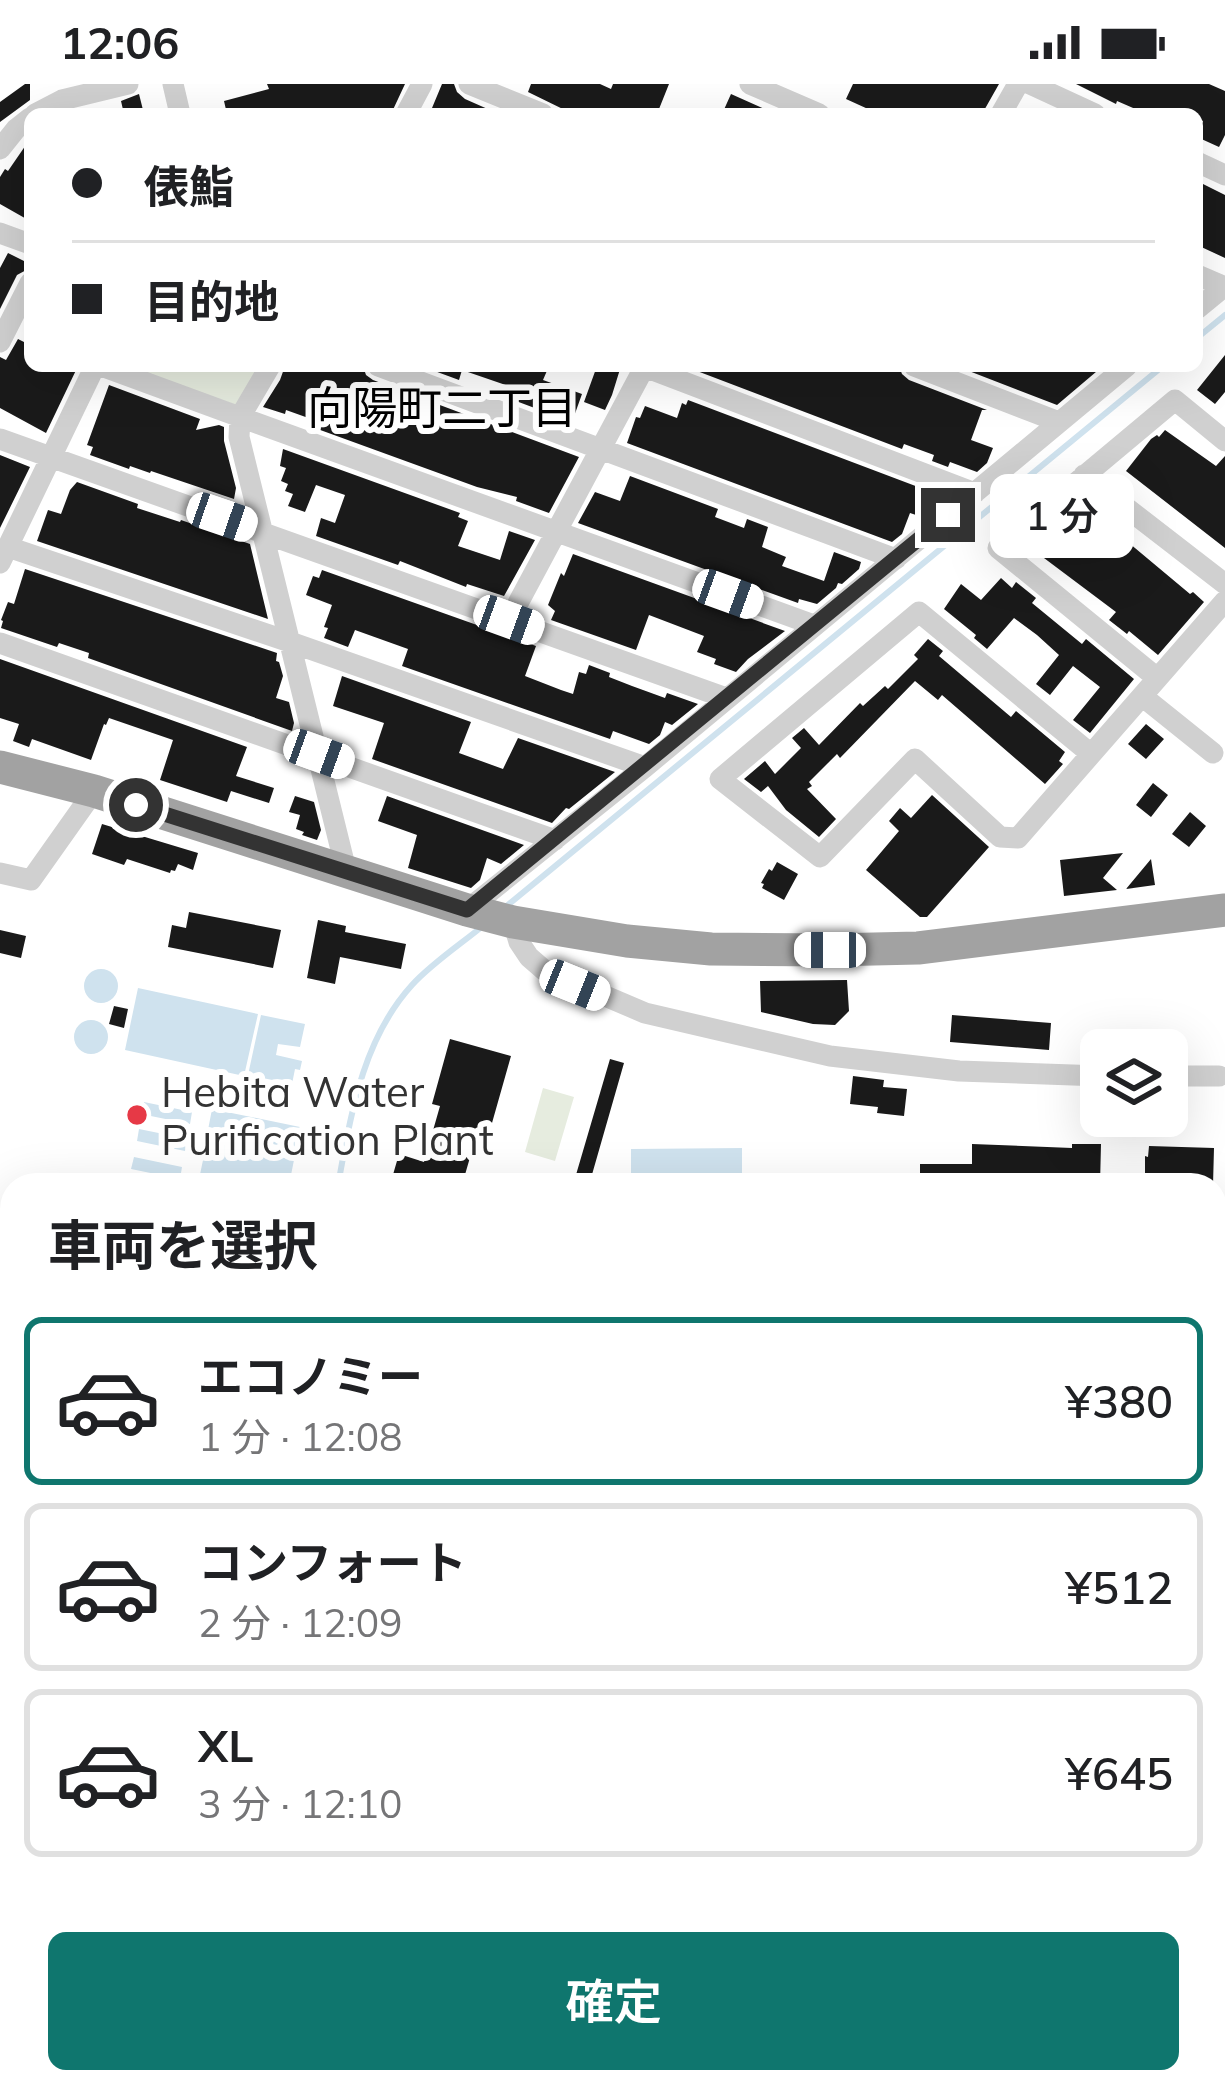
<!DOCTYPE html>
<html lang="ja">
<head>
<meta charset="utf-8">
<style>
  :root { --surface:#fff; --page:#f2f2f2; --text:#202124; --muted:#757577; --line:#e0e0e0; --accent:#0f766e }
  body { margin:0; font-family:Mulish,"Noto Sans JP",sans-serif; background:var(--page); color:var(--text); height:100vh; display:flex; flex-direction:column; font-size:45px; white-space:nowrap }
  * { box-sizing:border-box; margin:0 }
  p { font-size:39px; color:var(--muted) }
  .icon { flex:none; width:66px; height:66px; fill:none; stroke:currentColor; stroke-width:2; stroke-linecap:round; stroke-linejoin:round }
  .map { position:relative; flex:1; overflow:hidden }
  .panel { position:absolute; left:0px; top:1089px; width:1227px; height:921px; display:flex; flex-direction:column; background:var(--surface); border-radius:36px 36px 0 0; box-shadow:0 12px 48px #0002 }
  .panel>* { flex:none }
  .hud { position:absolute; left:24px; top:24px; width:1179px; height:264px; border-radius:18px; box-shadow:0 12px 48px #0002; display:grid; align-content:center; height:264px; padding:0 48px; background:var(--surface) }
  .buttons { position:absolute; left:1080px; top:945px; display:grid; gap:24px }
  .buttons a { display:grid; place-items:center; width:108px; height:108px; border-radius:18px; background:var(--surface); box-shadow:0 12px 48px #0002; font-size:60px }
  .end { position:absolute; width:54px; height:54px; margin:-27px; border:15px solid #333; background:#fff; box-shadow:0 0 0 6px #fff }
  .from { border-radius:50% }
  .bubble { position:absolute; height:84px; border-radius:18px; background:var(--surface); box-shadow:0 12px 48px #0002; font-size:39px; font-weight:600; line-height:84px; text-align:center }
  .car { position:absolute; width:36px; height:72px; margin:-36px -18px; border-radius:15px; box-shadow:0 0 9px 3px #0007; background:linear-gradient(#fff 24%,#345 0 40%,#fff 0 76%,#345 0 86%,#fff 0) }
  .hud b { display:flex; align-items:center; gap:42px; height:114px; font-size:45px }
  .hud b+b { border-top:3px solid var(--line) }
  .hud i { width:30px; height:30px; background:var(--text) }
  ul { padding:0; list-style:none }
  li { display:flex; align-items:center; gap:36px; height:168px; margin:0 24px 18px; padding:0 24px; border:6px solid var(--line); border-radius:18px }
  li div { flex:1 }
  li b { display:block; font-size:45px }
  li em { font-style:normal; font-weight:600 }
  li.on { border-color:var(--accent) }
  li>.icon { width:108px; height:108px; stroke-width:1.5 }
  h2 { padding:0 48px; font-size:54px; line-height:144px }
  .action { display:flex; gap:24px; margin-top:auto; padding:24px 48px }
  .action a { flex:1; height:138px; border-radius:18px; background:var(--accent); color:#fff; font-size:48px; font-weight:600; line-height:138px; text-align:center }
  .status { display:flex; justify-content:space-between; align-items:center; height:84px; padding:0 60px; background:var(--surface); direction:ltr }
  .status svg { height:33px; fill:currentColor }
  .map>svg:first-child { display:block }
  .green { fill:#e6ecdf }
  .water { fill:#cfe2ee }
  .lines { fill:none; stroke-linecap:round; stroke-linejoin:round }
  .stream { stroke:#cfe2ee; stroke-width:6 }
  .building { fill:#1a1a1a }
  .minor { stroke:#d0d0d0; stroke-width:21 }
  .tertiary { stroke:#d0d0d0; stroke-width:27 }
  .trunk { stroke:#a2a2a2; stroke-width:33 }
  .rail { stroke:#888; stroke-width:6; stroke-dasharray:12 9; stroke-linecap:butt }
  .route { stroke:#333; stroke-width:15 }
  .poi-dot { fill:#e63946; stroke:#fff; stroke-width:4.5 }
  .labels { text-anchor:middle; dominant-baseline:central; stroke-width:12; stroke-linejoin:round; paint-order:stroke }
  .poi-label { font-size:42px; fill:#333; stroke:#fff; text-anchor:start }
  .neighbourhood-label { font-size:45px; fill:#000; stroke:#fff }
</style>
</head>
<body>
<div class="status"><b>12:06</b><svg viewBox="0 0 49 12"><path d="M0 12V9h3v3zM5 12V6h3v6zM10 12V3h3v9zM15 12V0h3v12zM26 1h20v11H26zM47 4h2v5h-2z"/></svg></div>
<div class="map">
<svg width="1225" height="2008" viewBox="0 0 1225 2008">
  <rect width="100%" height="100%" fill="#fff"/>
  <path class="green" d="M119 282H261L241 318 231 322Z
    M543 1004 574 1013 555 1077 525 1068Z"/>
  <path class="water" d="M84 902a17 17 0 1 1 34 0a17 17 0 1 1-34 0Z
    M138 904 258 930 244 992 125 966Z
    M261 931 305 940 300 963 278 960 276 971 302 977 300 986 295 985 292 1000 248 991Z
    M74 953a17 17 0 1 1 34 0a17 17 0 1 1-34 0Z
    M144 1018 192 1028 190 1040 141 1030Z
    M212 1025 300 1043 296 1065 208 1046Z
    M139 1045 188 1055 185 1067 137 1057Z
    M207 1057 294 1076 289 1101 198 1100Z
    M742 1064V1101H627L628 1092H631V1065Z
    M134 1073 182 1083 180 1095 131 1085Z
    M12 1654V1998H1215V1806L1225 1808V2008H0V1655Z"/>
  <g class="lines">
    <path class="stream" d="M1197 254 1225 231
      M503 825 1163 282
      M338 1101C351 1031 362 956 412 901 432 879 461 860 484 841
      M1215 1195 1225 1194
      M1215 1213 1225 1211
      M0 1258 12 1259
      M1215 1276 1225 1275
      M0 1320 12 1322"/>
  </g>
  <path class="building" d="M25 0H30V16L0 38V18Z
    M267 0H405L391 30H227L224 17 269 5Z
    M442 0H454L457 8 465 15 499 30H435L436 26 432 24Z
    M531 0H600L611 5 613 0H669L657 30H573L528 8Z
    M853 0H999L982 30H879L846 15Z
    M1076 0H1209L1225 7V51L1219 63 1197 53 1203 37 1197 34V30H1140V27L1117 17 1116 20Z
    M139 10 144 30H124L121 17Z
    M731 10 776 30H722Z
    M30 55V137L0 120V93L5 85 8 87Z
    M1197 97 1225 111V174L1197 161Z
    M8 169 30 180V184L17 191 0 225V184Z
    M18 255 30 261V282H78L46 349 0 324V273L6 276Z
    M1225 271V308L1215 320 1197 306Z
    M285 282H363L366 291 373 296 579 373 549 429 516 417 517 413 477 403 312 343 314 336 286 326 285 330 263 323 280 296Z
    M421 282H549L543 296 582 310 572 338 516 317 519 306 514 304 462 286 459 296Z
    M597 282H621L612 311 605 326 584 318Z
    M699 282H899L902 290 909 296 987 326H982L971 356 993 364 987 379 977 388 950 378 948 383 932 377 934 371 904 360 902 365 697 287Z
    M956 282H1103L1057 321Z
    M109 301 200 335 196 346 219 341 224 343V357L236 404 234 415 151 387 150 389 130 382 129 385 90 371 93 363 87 361Z
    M688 316 942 412 939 419 922 433 910 429 902 450 892 458 627 359 636 333 640 334 645 322 677 334 682 319 686 321Z
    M1165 346 1216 382 1225 372V464L1126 387 1151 355 1157 351 1159 353Z
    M283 365 460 429 458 433 468 437 458 462 500 476 509 447 535 456 504 512 467 500 466 503 400 477 398 481 316 452 321 434 335 439 345 411 316 401 305 428 288 422 293 410 285 407 288 400 281 397 286 384 280 382Z
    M0 371 30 383 0 444Z
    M630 392 718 425 715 433 744 444 747 435 768 443 762 463 786 473 782 482 824 497 834 468 861 478 859 485 842 500 838 499 836 504 817 520 799 515 798 519 578 439 595 408 620 417Z
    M77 398 138 420 137 424 180 438 181 436 250 460 268 535 37 457 48 426 61 430 70 406Z
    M1113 432 1130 445 1123 454 1190 510 1193 508 1204 518 1158 571 1129 547 1127 550 1109 536 1116 528 1040 471 1058 447 1084 468Z
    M573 470 785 547 748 575 736 588 714 580 716 575 697 568 704 552 649 531 636 566 551 536 555 527 548 521 561 489 564 492Z
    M25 485 277 569 276 577 279 578 283 592 276 614 289 618 294 639 292 647 88 574 89 569 59 559 57 563 1 544 3 537 1 536 8 518 14 520Z
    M322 486 536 562 525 592 561 606 573 610 579 588 586 590 589 581 610 589 609 593 632 602 665 614 667 609 698 620 672 641 665 638 660 651 649 660 613 647 610 655 402 582 408 565 355 546 348 563 324 554 328 544 324 543 332 521 306 511 313 492 319 494Z
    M1001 494 1012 504 1016 498 1036 514 1032 519 1082 560 1086 555 1134 595 1090 649 1073 636 1100 603 1073 582 1050 611 1036 600 1059 571 1037 551 1014 534 987 565 974 554 976 551 944 525 961 500 981 516Z
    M928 555 943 567 939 572 1011 633 1016 627 1065 668 1059 677 1063 680 1045 700 942 611 938 616 915 597 840 674 837 670 809 698 812 702 807 705 836 735 819 753 786 726 768 702 761 708 744 695 765 677 775 690 801 664 792 654 804 644 819 661 860 619 863 622 885 602 888 605 918 575 914 571Z
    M0 575 247 663 236 692 274 704 269 719 231 707 227 718 160 696 173 656 109 634 106 641 104 640 91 676 32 655 29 663 13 657 19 640 0 634Z
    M342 592 471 638 459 669 503 685 518 654 615 688 569 725 566 724 552 739 372 675 384 639 333 622Z
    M1146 640 1164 655 1146 675 1128 660Z
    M1153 699 1168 711 1151 733 1136 721Z
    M932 711 989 763 927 833H920L866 786 899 747 889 737 900 724 911 734Z
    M295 712 314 718 321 746 317 756 302 751 304 748 296 745 300 731 289 728Z
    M387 712 524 761 501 780 487 774 480 796 471 804 408 784 417 751 378 737Z
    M1190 728 1206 742 1189 763 1172 750Z
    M102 740 198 769 193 786 178 780 175 787 171 786 170 789 127 775 124 781 92 770Z
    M1123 769 1103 794 1117 806 1064 812 1060 776Z
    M1151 775 1155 801 1126 805Z
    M777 778 798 790 784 816 762 804 764 800 761 799 769 785 772 787Z
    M189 828 281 846 273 884 168 863 172 841 186 844Z
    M318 836 346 842 345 848 406 860 401 885 340 873 335 900 307 894Z
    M0 846 26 852 21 874 0 869Z
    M847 896 849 927 835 941 813 940 761 928 760 897Z
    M114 922 128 925 124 944 109 940Z
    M952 931 1051 939 1049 966 950 958Z
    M450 955 511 972 492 1039 484 1037 475 1071 471 1070 462 1101H390L399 1070 424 1078 440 1022 432 1020Z
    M610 975 624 979 589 1101H573Z
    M853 992 884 996 883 1003 907 1005 904 1032 877 1029 878 1023 850 1020Z
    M972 1060 1072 1064V1060H1101L1100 1101H920V1080H972Z
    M1149 1062 1214 1064 1213 1101 1145 1100V1072L1148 1073Z"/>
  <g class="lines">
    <path class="minor" d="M173 0 180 30
      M469 0 543 30
      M750 0 819 30
      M1030 0 1095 30
      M35 30 62 16 128 0
      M406 30 422 0
      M1001 30 1018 0
      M0 65 16 45 30 34
      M1197 78 1225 91
      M0 149 30 160
      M1197 191 1225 203
      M1197 225 1225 202
      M0 258 30 199
      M101 282 240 333 239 353 347 790
      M270 282 240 333 814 541
      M378 282 896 475
      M642 282 975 409
      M914 282 1059 338
      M0 355 726 614
      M1084 391 1225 500
      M8 463 290 558 645 683
      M0 479 95 282
      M509 536 645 282
      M0 559 555 756
      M1157 594 998 464 1175 316 1225 357
      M1142 612 1213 669
      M1091 670 919 528 720 695 820 773 915 675 1000 753 1018 754 1225 517
      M0 789 31 796 94 707
      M467 826 645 683 1127 282
      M513 838 519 858 529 873 544 886 645 929 830 972 959 987 1101 992
      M1167 992H1219
      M1215 1264H1225
      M0 1338 12 1340
      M1215 1472 1225 1473
      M0 1489 12 1491"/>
    <path class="tertiary" d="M0 1529 12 1532
      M1215 1711H1225"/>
    <path class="trunk" d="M0 683 94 707 467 826 513 838 627 857 711 865 830 866 918 864 1225 826"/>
    <path class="rail" d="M0 1397 12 1400
      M1215 1496H1225"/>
  </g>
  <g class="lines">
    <path class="route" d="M136 721 467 826 948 431"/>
  </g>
  <circle class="poi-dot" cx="137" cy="1031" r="12"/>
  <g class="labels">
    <g class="poi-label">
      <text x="161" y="1007">Hebita Water<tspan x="161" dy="48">Purification Plant</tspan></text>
    </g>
    <g class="neighbourhood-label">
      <text x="442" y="323">向陽町二丁目</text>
    </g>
  </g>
</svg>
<div class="buttons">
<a><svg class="icon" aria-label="layers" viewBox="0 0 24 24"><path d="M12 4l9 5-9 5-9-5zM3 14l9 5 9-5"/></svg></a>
</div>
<i class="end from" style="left:136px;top:721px"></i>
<i class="end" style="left:948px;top:431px"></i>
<div class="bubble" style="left:990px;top:390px;width:144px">1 分</div>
<i class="car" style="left:222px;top:433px;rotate:109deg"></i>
<i class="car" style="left:728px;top:510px;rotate:110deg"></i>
<i class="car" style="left:509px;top:536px;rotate:110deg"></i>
<i class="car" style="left:319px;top:670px;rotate:110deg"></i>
<i class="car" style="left:830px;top:866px;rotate:270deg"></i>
<i class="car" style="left:575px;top:901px;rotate:112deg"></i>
<div class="hud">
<b><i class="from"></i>俵鮨</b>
<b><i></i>目的地</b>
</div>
<section class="panel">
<h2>車両を選択</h2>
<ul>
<li class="on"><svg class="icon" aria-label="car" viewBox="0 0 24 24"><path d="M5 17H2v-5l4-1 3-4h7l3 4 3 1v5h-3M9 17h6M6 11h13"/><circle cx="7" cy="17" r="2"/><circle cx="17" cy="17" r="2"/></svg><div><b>エコノミー</b><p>1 分 · 12:08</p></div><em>¥380</em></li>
<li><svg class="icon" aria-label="car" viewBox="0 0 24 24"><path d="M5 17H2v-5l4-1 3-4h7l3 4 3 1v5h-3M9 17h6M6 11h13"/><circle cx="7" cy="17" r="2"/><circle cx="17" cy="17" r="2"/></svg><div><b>コンフォート</b><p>2 分 · 12:09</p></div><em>¥512</em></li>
<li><svg class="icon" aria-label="car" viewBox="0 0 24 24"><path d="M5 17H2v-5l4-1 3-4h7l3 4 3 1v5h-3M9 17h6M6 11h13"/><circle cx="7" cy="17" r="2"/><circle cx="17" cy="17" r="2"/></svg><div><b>XL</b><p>3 分 · 12:10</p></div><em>¥645</em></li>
</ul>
<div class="action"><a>確定</a></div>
</section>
</div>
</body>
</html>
